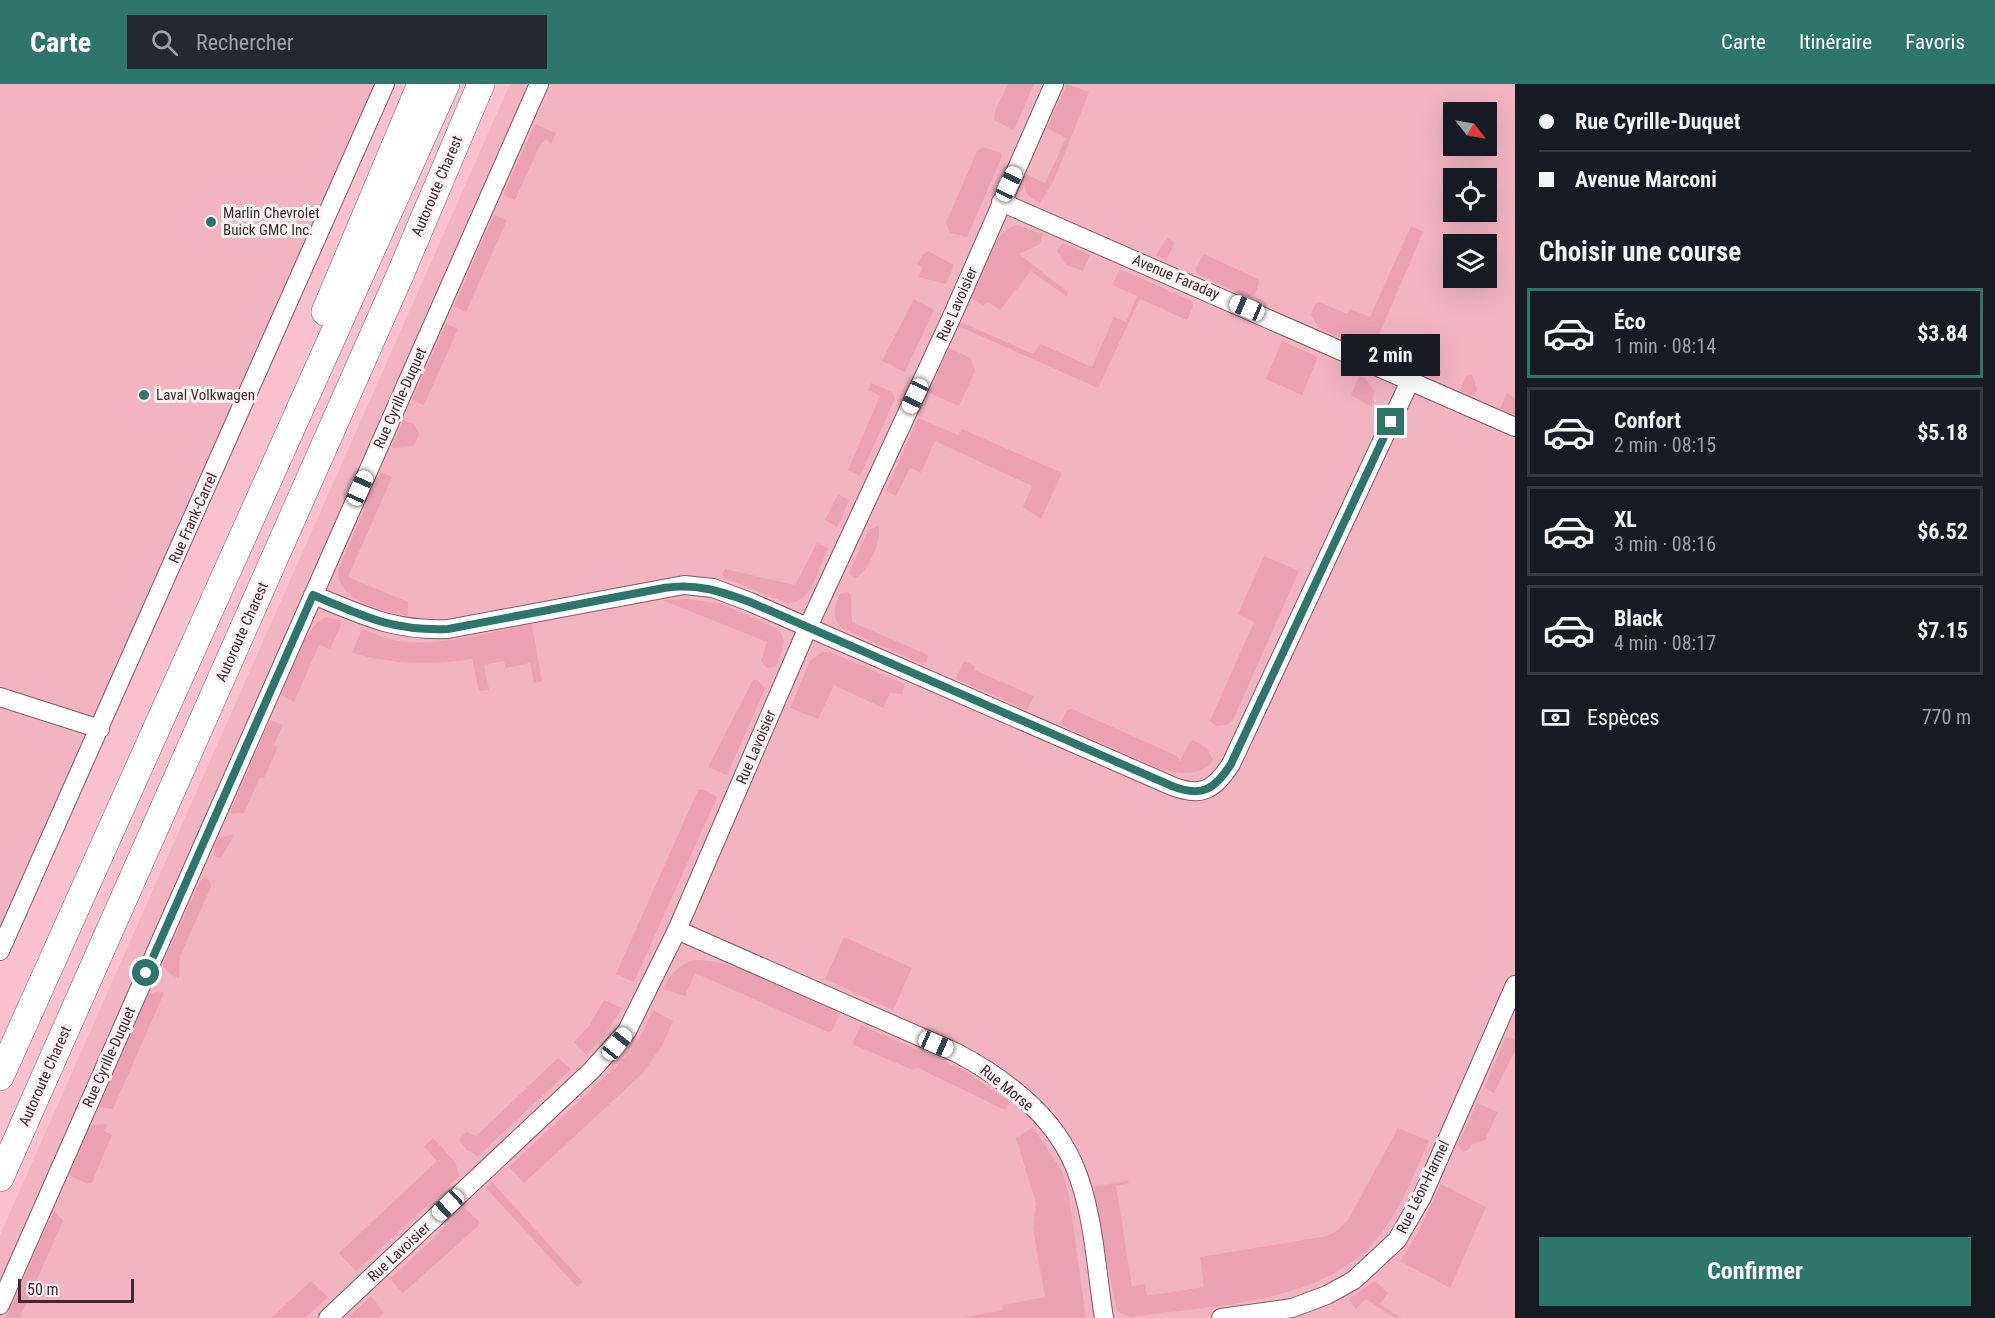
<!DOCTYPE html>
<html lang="fr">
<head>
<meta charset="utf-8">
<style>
  :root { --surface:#171b24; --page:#242831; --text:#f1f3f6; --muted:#9ea1a6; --line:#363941; --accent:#2e756c }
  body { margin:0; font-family:"Roboto Condensed",sans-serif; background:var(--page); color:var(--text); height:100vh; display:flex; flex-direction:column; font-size:22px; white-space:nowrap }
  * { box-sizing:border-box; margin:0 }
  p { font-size:20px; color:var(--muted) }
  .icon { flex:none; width:33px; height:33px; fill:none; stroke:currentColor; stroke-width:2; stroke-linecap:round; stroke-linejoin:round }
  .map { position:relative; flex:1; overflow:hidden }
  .side { display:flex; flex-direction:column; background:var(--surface); width:480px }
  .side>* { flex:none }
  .banner { display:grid; align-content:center; height:132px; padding:0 24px; background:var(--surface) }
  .needle { width:39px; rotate:121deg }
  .tools { position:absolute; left:1443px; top:18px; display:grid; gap:12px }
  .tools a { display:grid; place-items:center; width:54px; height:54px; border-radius:0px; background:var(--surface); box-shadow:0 6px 24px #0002; font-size:30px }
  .scale { position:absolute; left:18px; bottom:15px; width:116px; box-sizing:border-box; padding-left:6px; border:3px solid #3e292e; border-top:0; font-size:16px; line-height:21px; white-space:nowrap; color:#3e292e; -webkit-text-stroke:4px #fcf1f3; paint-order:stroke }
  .end { position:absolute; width:27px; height:27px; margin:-14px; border:8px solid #2e756c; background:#fff; box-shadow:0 0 0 3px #fff }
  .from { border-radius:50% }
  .bubble { position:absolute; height:42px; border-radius:0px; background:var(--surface); box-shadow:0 6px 24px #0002; font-size:20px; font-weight:700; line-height:42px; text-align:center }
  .car { position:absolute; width:18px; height:36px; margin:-18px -9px; border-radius:8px; box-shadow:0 0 4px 2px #0007; background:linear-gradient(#fff 24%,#345 0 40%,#fff 0 76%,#345 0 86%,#fff 0) }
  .banner b { display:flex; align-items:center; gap:21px; height:57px; font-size:22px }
  .banner b+b { border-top:2px solid var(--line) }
  .banner i { width:15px; height:15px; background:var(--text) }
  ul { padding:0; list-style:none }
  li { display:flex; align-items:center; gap:18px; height:90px; margin:0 12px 9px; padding:0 12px; border:3px solid var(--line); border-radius:0px }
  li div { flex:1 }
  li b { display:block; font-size:22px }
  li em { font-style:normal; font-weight:700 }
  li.on { border-color:var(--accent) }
  li>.icon { width:54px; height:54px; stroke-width:1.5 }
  h2 { padding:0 24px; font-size:27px; line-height:72px }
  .pay { display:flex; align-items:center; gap:15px; height:66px; padding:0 24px; font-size:22px }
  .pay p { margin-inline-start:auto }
  .action { display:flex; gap:12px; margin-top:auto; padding:12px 24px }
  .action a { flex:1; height:69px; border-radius:0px; background:var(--accent); color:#fff; font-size:24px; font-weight:700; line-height:69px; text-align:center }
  header { display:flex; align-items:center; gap:36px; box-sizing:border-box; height:84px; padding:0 30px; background:var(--accent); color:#fff }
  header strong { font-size:28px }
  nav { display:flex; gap:33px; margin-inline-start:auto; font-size:21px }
  .search { width:420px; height:54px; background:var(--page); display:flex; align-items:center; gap:15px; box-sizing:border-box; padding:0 21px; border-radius:0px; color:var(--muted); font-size:22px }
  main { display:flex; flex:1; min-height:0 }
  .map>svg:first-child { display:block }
  .built { fill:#f3b4c2; fill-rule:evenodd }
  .green { fill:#eba1b2 }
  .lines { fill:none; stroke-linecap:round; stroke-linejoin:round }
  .minor-casing { stroke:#855661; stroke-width:20 }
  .highway-casing { stroke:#855661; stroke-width:28 }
  .minor { stroke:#fff; stroke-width:18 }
  .highway { stroke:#fff; stroke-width:27 }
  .route { stroke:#2e756c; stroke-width:8 }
  .poi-dot { fill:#2e756c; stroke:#fcf1f3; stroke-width:2 }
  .labels { text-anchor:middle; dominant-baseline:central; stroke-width:6; stroke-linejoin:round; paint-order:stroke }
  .street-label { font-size:15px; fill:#3e292e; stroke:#fcf1f3 }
  .poi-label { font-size:15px; fill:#3e292e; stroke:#fcf1f3; text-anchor:start }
</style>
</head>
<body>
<header>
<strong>Carte</strong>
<div class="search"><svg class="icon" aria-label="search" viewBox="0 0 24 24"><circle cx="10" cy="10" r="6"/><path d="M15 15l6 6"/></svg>Rechercher</div>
<nav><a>Carte</a><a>Itinéraire</a><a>Favoris</a></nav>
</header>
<main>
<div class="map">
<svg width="1515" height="1234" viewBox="0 0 1515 1234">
  <rect width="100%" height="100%" fill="#f9c2ce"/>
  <path class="built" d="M0 0H387L0 843Z
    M510 0H1515V1234H0V1151ZM1454 28H1486V62H1454ZM1454 94H1486V128H1454ZM1454 160H1486V194H1454Z"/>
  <path class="green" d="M1008 0H1034L1015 44 1011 45 994 36 995 27Z
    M1067 0 1089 8 1054 96 1040 119C1025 112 1023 106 1026 90L1045 99 1066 54 1047 44Z
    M535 40 556 49 551 60 546 55 540 61 515 116 503 111Z
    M983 63 1001 69 1002 73 967 153 950 149 946 139 977 67Z
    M494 131 507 136 466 228 454 222Z
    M1018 141 1043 150 1040 160 1019 170 1068 208 1066 212 1031 187 1000 226 988 218 983 221 971 214C980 193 993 145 1018 141Z
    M1411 142 1423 148 1372 267 1319 244 1311 231 1315 220 1320 218 1347 230 1350 225 1370 233Z
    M1168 153 1175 159 1166 176 1156 171Z
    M1063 159 1090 171 1083 187 1066 181 1057 167Z
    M928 167 954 181 946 200 918 193 923 183 917 180 922 171Z
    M1204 170 1258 195 1259 199 1255 210 1248 213 1198 190 1195 186Z
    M1120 185 1192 217 1193 223 1187 236 1140 215 1098 304 958 242 961 238 1033 270 1041 260 1092 283 1114 233 1126 238 1137 212 1112 201Z
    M914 215 934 226 905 288 882 277Z
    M446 240 458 245 424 321 412 316Z
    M1282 257 1318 273 1302 311 1266 295Z
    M949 264 971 274 975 287 959 322 929 309Z
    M1424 269 1441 287 1439 294 1435 295 1413 286Z
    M1472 290 1477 306 1473 312 1460 307 1466 292Z
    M1359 292 1365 294 1374 307 1372 323 1351 311Z
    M871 299 892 308 895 315 860 392 848 386 880 312 868 306Z
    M1507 308 1515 315V331L1500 325Z
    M918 334 958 351 962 345 1062 389 1041 435 1023 423 1032 402 935 357 921 389 910 384 896 412 886 407Z
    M403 336 414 340 419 350 414 362 393 364 391 363Z
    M381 388 392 393 348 493 408 518V532C383 526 337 518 338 486Z
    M838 410 849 416 837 443 825 436Z
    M878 442C884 454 866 492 854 494L849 489 868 446Z
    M817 459 828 464C819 483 812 520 787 519L724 494 722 490 725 485 795 501Z
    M1264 472 1299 487 1233 636 1227 641 1216 642 1210 637 1254 538 1238 530Z
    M848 508 851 511 852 538 928 571 927 578 922 580 842 544C831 533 834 523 840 510Z
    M689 515 722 520 778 545C789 557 781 569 776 582L767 584 761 577 767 558 662 516Z
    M327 533 343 537 330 565 319 561 294 618 281 611C290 590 305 539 327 533Z
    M532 540 542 597 534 599 530 579 506 584 504 577 484 581 489 606 479 607 472 575C430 582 393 580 352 569L362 545C373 549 386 555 398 557 442 563 489 548 532 540Z
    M822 568H830L905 600 902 610 890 609 883 624 834 601 818 635 790 624 810 577Z
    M964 577 975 582 974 586 1034 612 1027 626 956 595Z
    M753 596H758L765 605 727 691 708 683Z
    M1072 625 1177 672 1180 678 1190 657 1193 656 1207 664 1213 676C1202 694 1177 689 1160 685L1060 641 1067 626Z
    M270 636 283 641 274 661 278 663 264 694 260 693 244 729 232 730 230 728Z
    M702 705 717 713 634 898 616 890 698 706Z
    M235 750 221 774 215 773 213 765 218 754Z
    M205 794 210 797 211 803 180 872 179 894 171 891 162 881 200 797Z
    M844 853 912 884 893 926 825 895Z
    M694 876C732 874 803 913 840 929L832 947 828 948 695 889 685 912 663 905C669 890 679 881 694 876Z
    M159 907 164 909 113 1025 99 1023 148 910Z
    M604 916 622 924 603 954 586 971 574 958 590 941Z
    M653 926 673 937 663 960 643 989 524 1099 509 1083 627 972 638 957Z
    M861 941 965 987 1010 1018 1005 1026 918 984 913 986 854 961 853 958Z
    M1506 953 1515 956V967L1494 1009 1484 1004Z
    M558 974 571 985 478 1072 467 1066 459 1056 466 1048 476 1052Z
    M1477 1019 1498 1028 1485 1056 1472 1060 1468 1066 1463 1068 1458 1061Z
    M105 1040 108 1042 103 1047 112 1051 92 1098 87 1100 71 1092 69 1090 90 1041Z
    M1033 1043 1062 1087 1069 1112 1086 1234H961L1003 1226 1002 1221 1045 1213 1033 1144 1036 1119 1016 1054Z
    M1398 1044 1429 1057C1415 1087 1403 1120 1383 1147 1329 1221 1213 1221 1130 1233L1120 1229 1116 1223 1093 1106 1095 1102 1128 1097 1129 1099 1116 1102 1132 1202 1145 1200 1147 1212 1204 1203 1200 1173 1327 1152 1338 1146 1348 1136Z
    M433 1054 455 1078 459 1092 356 1187 339 1169 437 1077 424 1063Z
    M492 1098 583 1198 577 1203 486 1104Z
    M1441 1100 1486 1123 1450 1204 1400 1177 1419 1147Z
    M465 1124 479 1138 478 1142 403 1209 390 1195Z
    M54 1126 63 1137 20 1234H6Z
    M311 1197 328 1213 305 1234H271Z
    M1375 1197 1388 1209 1380 1220 1401 1234H1395L1366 1215 1356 1225 1349 1215Z
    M371 1212 384 1229 379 1234H348Z"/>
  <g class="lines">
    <defs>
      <path id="minor" d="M1001 118 1515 343
        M313 511C363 531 392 547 448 545L684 501 713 504 750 518 1172 702C1202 714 1215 705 1231 680L1411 295
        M0 613 100 645
        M677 846 957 969C1004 994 1052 1030 1074 1081 1094 1128 1096 1185 1104 1234
        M0 867 385 0
        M0 1221 539 0
        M328 1234 591 987 627 947 677 846 808 543 954 228 1054 0
        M1221 1234 1292 1224 1327 1211 1354 1196 1397 1156 1422 1113 1515 901"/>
      <path id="highway" d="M325 228 421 0
        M0 993 446 0
        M0 1094 400 191 481 0"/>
    </defs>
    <use href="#minor" class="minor-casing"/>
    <use href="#highway" class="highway-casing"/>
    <use href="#minor" class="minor"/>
    <use href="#highway" class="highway"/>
  </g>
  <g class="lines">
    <path class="route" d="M146 889 313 511C363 532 392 547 448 545L664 504C696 499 720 507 750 518L1172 702C1202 714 1215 705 1231 680L1391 338"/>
  </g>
  <g class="poi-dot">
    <circle cx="211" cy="138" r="6"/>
    <circle cx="144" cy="311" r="6"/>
  </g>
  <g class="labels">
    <g class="street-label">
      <text transform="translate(437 102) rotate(-67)">Autoroute Charest</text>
      <text transform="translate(1176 193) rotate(23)">Avenue Faraday</text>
      <text transform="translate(957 220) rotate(-66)">Rue Lavoisier</text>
      <text transform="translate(400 314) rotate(-66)">Rue Cyrille-Duquet</text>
      <text transform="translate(193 434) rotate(-66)">Rue Frank-Carrel</text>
      <text transform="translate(242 548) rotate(-66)">Autoroute Charest</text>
      <text transform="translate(756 663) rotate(-67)">Rue Lavoisier</text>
      <text transform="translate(109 973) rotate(-66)">Rue Cyrille-Duquet</text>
      <text transform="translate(45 992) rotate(-66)">Autoroute Charest</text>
      <text transform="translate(1007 1004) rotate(39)">Rue Morse</text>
      <text transform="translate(1423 1103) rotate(-64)">Rue Léon-Harmel</text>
      <text transform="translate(399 1168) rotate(-43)">Rue Lavoisier</text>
    </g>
    <g class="poi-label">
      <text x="223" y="129">Marlin Chevrolet<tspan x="223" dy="17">Buick GMC Inc.</tspan></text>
      <text x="156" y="311">Laval Volkwagen</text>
    </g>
  </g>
</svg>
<div class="tools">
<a><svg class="needle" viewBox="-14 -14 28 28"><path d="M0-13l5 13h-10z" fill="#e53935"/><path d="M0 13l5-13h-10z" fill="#9ea1a6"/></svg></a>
<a><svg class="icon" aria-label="locate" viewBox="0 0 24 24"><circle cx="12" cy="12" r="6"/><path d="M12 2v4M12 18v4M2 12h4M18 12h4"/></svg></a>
<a><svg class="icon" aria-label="layers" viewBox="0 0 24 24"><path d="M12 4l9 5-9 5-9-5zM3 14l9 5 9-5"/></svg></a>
</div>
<div class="scale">50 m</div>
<i class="end from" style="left:146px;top:889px"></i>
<i class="end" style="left:1391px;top:338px"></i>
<div class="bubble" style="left:1341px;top:250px;width:99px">2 min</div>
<i class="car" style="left:1009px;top:100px;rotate:25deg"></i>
<i class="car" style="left:1247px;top:224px;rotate:293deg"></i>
<i class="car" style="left:915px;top:312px;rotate:205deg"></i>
<i class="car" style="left:360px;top:404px;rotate:24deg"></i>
<i class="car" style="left:617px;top:960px;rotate:39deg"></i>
<i class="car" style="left:936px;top:960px;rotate:114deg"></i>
<i class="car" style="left:448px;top:1121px;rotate:227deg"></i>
</div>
<section class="side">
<div class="banner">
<b><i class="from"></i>Rue Cyrille-Duquet</b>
<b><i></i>Avenue Marconi</b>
</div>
<h2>Choisir une course</h2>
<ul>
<li class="on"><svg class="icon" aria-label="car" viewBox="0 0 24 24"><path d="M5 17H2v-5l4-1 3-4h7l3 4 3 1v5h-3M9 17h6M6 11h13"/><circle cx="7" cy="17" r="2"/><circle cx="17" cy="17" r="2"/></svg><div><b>Éco</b><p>1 min · 08:14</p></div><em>$3.84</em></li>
<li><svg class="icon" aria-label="car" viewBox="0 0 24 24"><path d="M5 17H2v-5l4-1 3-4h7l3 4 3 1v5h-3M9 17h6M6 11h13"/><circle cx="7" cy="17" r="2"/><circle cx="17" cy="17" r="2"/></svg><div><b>Confort</b><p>2 min · 08:15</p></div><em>$5.18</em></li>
<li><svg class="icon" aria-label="car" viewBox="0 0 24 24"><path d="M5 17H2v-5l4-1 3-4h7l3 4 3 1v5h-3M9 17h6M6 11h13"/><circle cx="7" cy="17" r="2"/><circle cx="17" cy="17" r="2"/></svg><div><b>XL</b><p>3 min · 08:16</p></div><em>$6.52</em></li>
<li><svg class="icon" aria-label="car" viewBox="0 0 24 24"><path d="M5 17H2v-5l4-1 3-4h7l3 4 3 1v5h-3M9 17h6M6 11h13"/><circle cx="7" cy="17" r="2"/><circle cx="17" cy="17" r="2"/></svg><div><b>Black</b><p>4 min · 08:17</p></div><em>$7.15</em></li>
</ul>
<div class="pay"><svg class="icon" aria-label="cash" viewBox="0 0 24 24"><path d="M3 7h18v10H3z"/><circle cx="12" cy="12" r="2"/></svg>Espèces<p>770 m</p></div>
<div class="action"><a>Confirmer</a></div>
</section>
</main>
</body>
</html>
